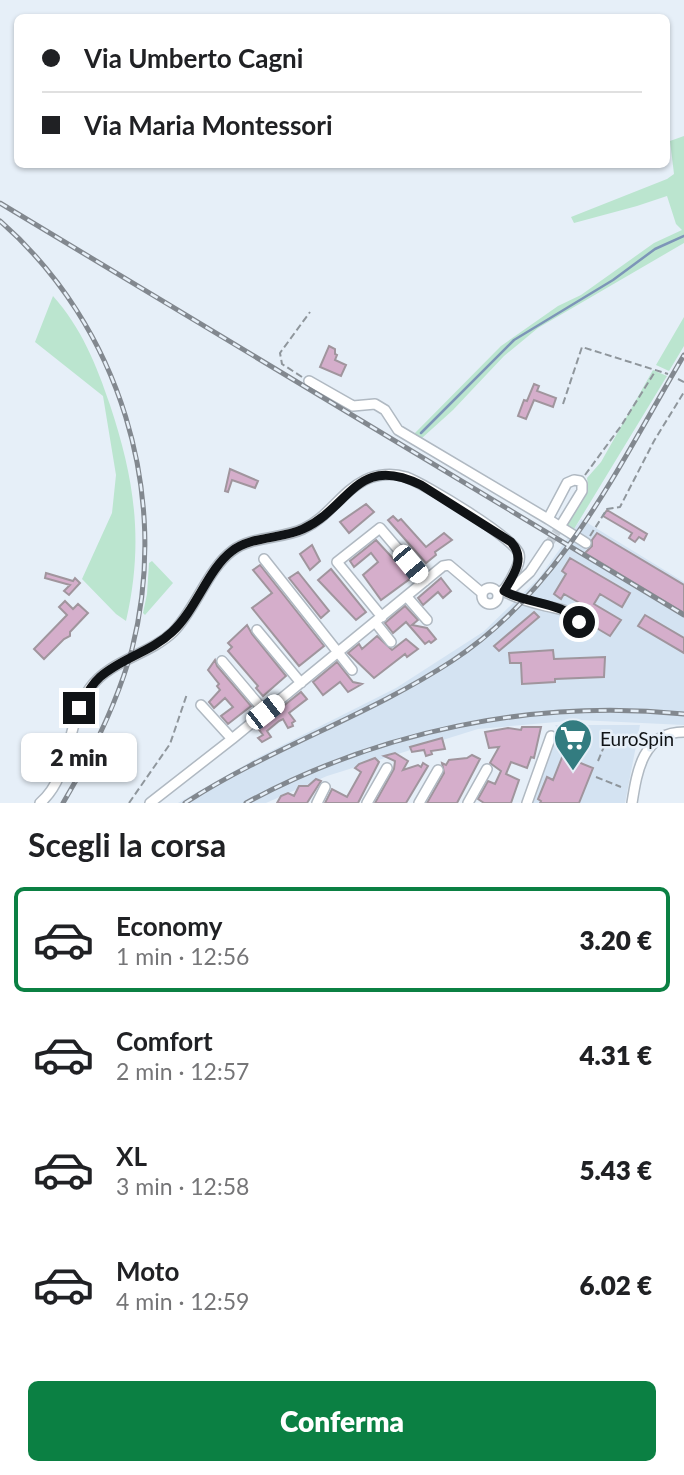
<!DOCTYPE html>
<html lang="it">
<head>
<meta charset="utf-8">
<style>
  :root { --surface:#fff; --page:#f2f2f2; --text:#202124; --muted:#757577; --line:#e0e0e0; --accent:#0b8043 }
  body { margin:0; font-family:Lato,sans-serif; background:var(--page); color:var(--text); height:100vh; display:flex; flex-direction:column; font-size:26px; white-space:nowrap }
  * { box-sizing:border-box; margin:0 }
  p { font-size:23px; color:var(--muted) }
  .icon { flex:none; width:38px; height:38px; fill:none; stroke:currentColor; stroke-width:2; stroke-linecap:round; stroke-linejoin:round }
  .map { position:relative; height:803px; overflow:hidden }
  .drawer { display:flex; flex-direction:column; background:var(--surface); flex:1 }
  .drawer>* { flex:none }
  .banner { position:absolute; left:14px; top:14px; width:656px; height:154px; border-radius:10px; box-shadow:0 2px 5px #0004; display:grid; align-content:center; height:154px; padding:0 28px; background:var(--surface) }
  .end { position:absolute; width:32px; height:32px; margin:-16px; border:9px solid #101316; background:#fff; box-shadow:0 0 0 4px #fff }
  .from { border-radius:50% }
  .bubble { position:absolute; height:49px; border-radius:10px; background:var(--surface); box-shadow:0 2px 5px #0004; font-size:23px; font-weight:800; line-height:49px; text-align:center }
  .car { position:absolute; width:21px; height:42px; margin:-21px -10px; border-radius:9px; box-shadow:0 0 5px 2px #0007; background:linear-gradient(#fff 24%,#345 0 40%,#fff 0 76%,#345 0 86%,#fff 0) }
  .banner b { display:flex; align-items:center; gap:24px; height:66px; font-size:26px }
  .banner b+b { border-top:2px solid var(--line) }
  .banner i { width:18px; height:18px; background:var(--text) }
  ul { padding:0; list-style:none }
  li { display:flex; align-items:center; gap:21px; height:105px; margin:0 14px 10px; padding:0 14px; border:4px solid transparent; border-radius:10px }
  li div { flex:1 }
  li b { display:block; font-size:26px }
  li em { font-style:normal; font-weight:800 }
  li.current { border-color:var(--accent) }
  li>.icon { width:63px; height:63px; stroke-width:1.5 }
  h2 { padding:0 28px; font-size:32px; line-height:84px }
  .primary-button { display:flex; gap:14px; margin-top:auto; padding:14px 28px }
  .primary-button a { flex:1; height:80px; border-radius:10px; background:var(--accent); color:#fff; font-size:28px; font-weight:800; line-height:80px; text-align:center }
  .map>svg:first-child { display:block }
  .built { fill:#d4e3f2 }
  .green { fill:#bbe5cf }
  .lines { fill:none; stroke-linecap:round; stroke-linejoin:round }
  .stream { stroke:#7d95b8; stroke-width:2.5 }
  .building { fill:#d5aecb; stroke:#a0959d; stroke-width:2 }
  .minor-tunnel { stroke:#c6ced6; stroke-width:9; stroke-dasharray:9 4.5; stroke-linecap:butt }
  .minor-casing { stroke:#b0b9c2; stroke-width:12 }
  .path { stroke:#8f969c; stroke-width:2; stroke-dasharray:7 3.5; stroke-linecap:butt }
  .minor { stroke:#fff; stroke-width:9 }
  .rail-casing { stroke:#82888f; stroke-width:5 }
  .rail { stroke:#e6eff8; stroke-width:2.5; stroke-dasharray:8; stroke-linecap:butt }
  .route { stroke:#101316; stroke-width:9 }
  .labels { text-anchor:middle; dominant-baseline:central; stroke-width:5; stroke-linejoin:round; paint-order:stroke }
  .poi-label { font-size:19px; fill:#101316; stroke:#e6eff8; text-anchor:start }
</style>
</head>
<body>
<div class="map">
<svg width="684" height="803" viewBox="0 0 684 803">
  <rect width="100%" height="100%" fill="#e6eff8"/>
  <path class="built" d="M581 519 684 582V725L579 720 478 729 327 776 266 803H178L257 758 396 688 483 632 540 577Z
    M555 725H640L625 803H533L550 748 559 741 562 734Z"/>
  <path class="green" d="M684 136V243L538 328 504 356 453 410 422 438 414 434 501 346 558 306 581 295 654 243 682 230 676 224 667 196 637 206 574 223 571 217 667 179 674 174 670 141Z
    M53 296C81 327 97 366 110 405 135 480 144 543 126 621L116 614 82 579 112 513 116 475 103 396 35 342Z
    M684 317V346L669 371 656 365Z
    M653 370 667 376 571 534 562 528 588 486 587 478 601 462Z
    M152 561 173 583 145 615 143 613 147 594 149 563Z"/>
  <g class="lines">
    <path class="stream" d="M421 433 514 340 613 280 655 249 684 236"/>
  </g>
  <path class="building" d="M329 346 335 349V354L337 355 335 360 346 365 341 376 320 367Z
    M534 384 539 386 537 391 556 398 553 407 534 400 526 419 518 416 524 400 527 401Z
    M230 469 258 481 255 488 232 480 228 492 225 491Z
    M366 504 374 512 349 533 340 522Z
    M607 510 647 534 644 540 639 537 635 542 629 538 632 533 603 516Z
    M393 516 398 521 401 519 426 547 444 533 452 540 435 552 436 555 426 563 388 520Z
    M597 533 684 585V613L585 553 592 546V540Z
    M376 540 411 578 381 600 363 575 378 562 371 553 354 567 350 561Z
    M312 545 320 561 310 570 300 554Z
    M570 558 630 593 622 607 600 594 594 604 621 620 610 636 588 623 594 613 590 609 564 594 561 599 554 594 566 574 562 571Z
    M260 565 324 646 299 666 252 608 272 593 253 570Z
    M331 569 366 612 356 620 318 580Z
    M298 572 329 611 321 618 289 578Z
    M46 573 73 581 75 578 80 583 69 595 64 591 70 585 45 578Z
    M441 578 451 591 443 598 438 592 423 605 418 598Z
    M65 601 73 609 78 604 88 613 70 632V636L64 639 44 659 34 649 67 615 59 607Z
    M405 606 418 620 412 625 427 628 436 639 431 643 429 641 425 644 406 622 393 633 385 623Z
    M534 612 539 617 499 651 494 646Z
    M645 615 684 638V653L638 626Z
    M247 625 252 634 286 676 263 696 256 688 258 686 228 651 232 647 228 643Z
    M377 636 392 650 406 639 418 649 407 657 405 654 374 678 348 653 359 644 362 649Z
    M553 650 554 659 605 657 604 677 555 679V682L522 684 521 663H510L509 653Z
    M215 660 217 666 251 706 228 724 221 716 233 707 225 698 214 708 209 702 220 690 217 686 219 684 208 670Z
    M337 662 353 682 362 684 348 692 340 682 323 695 313 682Z
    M301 692 307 699 289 713 295 721 292 723 293 726 288 728 283 719 279 721 267 731 271 737 262 742 258 738 263 735 257 727Z
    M522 727H541L534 758 531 757 527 768 511 762 506 774 519 780 511 803H484L478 799 488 781 495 784 501 771 490 763 499 747 489 748 485 732 508 728 521 730Z
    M442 738 445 749 431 751 432 754 426 756 424 750 412 752 410 747Z
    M565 750 581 756 578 762 593 768 579 803H540L541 801 538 799 547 777 553 780Z
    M395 753 408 761 403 770 418 765 421 767 423 763 428 766 406 803H375L394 769 395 761 384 756Z
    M472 755 480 759 457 803H427L444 773 442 763 446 765 449 760 467 758Z
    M375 758 379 762 358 803H325L332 789 347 797 361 772 355 768 359 764Z
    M316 779 321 781 307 803H277L281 796 288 793 294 796 299 786H308Z"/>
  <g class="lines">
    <path class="minor-tunnel" d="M548 545 563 522"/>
    <defs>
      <path id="minor" d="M309 381 353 406 375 404 385 410 398 430 548 519 567 483 574 480 580 481 582 484V491L563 522
        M548 519 586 543
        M264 559 352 670
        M482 596a8 8 0 1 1 16 0a8 8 0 1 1-16 0Z
        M504 591C515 598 533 603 546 606 567 611 576 609 582 633
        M507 593 530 572 548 545
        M407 597 427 620
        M382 617 337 562 380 528 425 581
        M375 622 391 642
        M257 630 301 683
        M222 661 265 712
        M201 705 232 739
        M40 803C73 775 65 722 90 688 110 660 149 655 173 632 195 610 208 569 232 551 251 536 282 539 303 529 328 518 341 492 365 480 377 474 393 473 406 477 425 484 515 538 519 554 521 562 515 571 511 579 507 586 505 590 498 593
        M150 803 232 739 443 566 449 565 482 593
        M317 803 325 787
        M367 803 387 768
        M419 803 438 770
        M468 803 487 769
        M527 803 551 736
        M632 803C637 771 643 732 684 732"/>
    </defs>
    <use href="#minor" class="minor-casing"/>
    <path class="path" d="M302 377 282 364 280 353 310 312
      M678 379 684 382
      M563 404 582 347 668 374
      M585 475 621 426 656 370
      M590 536 607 509 620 507 654 441 684 392
      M598 761 607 739
      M596 777 621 787
      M129 803 170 744 187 694"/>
    <use href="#minor" class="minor"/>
    <defs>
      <path id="rail" d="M0 203 684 615
        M0 221C120 326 171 495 132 649 117 704 92 754 63 803
        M185 803C270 748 368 716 452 661 562 589 619 465 684 355
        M246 803C379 731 533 699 684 714"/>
    </defs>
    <use href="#rail" class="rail-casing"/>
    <use href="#rail" class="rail"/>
  </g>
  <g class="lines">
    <path class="route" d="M79 708C85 697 90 686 100 677 121 658 151 652 172 632 196 610 208 569 232 551 251 536 282 539 303 529 351 507 356 453 421 485L511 542C526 558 514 575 504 591 526 604 564 602 579 622"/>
  </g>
  <defs>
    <symbol id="supermarket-pin" viewBox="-11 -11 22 30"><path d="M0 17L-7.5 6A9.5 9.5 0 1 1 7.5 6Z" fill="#337c80" stroke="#e6eff8"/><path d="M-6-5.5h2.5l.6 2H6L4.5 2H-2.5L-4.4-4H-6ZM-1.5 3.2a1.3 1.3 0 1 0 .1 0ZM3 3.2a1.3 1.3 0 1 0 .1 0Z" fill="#fff"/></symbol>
  </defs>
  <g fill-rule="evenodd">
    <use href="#supermarket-pin" x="551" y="716" width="44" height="60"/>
  </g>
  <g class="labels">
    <g class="poi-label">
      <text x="600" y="738">EuroSpin</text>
    </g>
  </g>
</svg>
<i class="end from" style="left:579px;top:622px"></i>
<i class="end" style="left:79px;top:708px"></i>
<div class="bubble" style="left:21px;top:733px;width:116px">2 min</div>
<i class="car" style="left:410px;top:564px;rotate:140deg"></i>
<i class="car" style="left:265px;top:712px;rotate:52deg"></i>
<div class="banner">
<b><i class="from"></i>Via Umberto Cagni</b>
<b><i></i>Via Maria Montessori</b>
</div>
</div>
<section class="drawer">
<h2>Scegli la corsa</h2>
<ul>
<li class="current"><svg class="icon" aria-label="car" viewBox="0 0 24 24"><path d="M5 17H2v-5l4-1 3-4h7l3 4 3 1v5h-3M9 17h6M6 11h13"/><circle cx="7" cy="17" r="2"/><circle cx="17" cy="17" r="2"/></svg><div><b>Economy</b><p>1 min · 12:56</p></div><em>3.20 €</em></li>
<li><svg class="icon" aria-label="car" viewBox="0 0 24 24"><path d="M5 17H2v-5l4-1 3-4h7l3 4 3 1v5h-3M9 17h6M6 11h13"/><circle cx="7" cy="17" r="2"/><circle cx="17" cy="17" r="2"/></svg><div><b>Comfort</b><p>2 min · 12:57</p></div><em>4.31 €</em></li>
<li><svg class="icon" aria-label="car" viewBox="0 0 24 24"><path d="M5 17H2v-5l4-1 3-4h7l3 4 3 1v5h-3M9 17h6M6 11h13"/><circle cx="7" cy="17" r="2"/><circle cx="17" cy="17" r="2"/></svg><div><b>XL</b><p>3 min · 12:58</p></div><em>5.43 €</em></li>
<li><svg class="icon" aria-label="car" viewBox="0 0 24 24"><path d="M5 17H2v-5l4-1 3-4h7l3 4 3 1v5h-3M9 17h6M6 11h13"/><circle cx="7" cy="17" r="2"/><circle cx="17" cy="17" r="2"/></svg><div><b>Moto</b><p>4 min · 12:59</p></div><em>6.02 €</em></li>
</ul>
<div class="primary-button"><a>Conferma</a></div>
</section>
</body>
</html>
